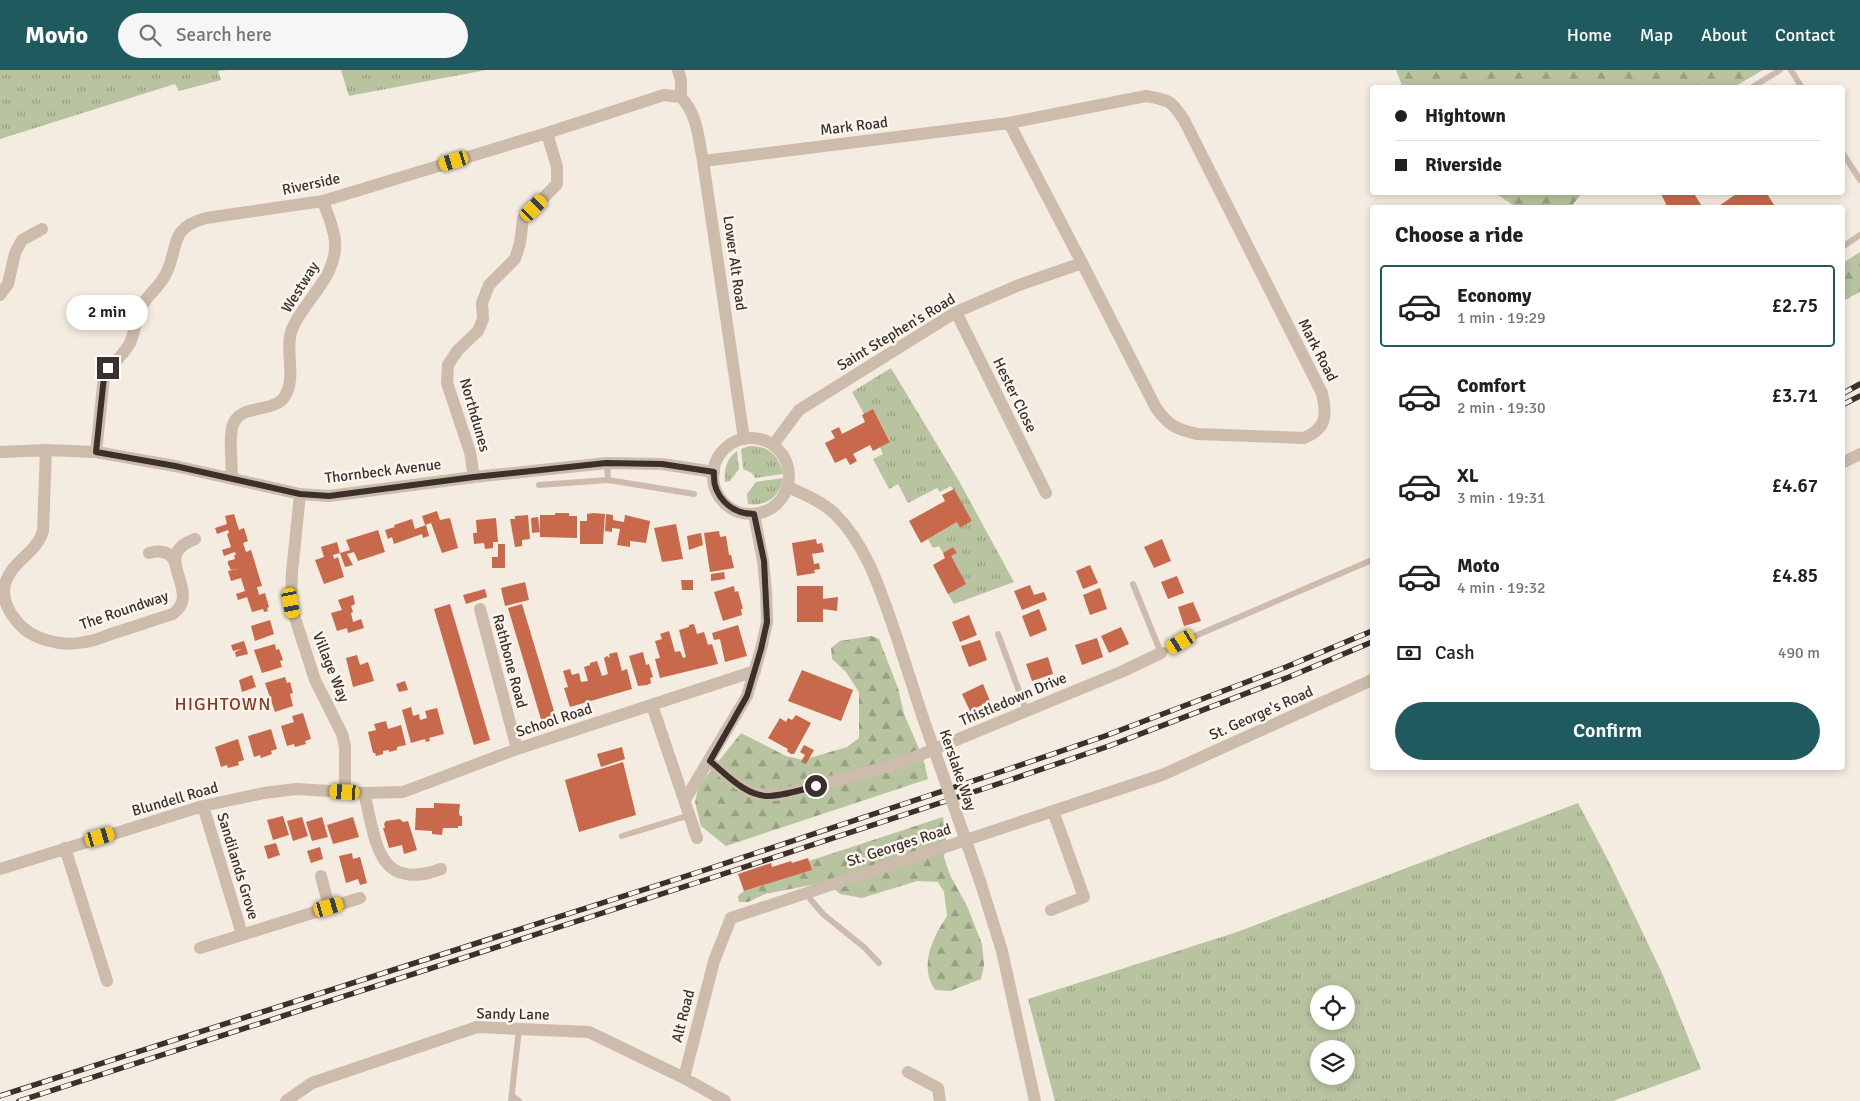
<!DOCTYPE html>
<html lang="en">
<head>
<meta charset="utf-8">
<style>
  :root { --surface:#fff; --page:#f6f6f6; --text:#202124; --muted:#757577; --line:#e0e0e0; --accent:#1f5a5e }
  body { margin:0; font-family:Signika,sans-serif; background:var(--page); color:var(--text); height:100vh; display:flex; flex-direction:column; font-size:19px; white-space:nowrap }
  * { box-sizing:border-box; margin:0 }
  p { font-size:16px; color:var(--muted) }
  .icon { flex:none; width:28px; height:28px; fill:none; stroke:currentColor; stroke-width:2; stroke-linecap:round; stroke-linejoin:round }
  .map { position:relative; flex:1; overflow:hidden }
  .sheet { position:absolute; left:1370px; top:135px; width:475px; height:565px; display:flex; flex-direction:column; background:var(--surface); border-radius:5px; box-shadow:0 2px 8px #0003 }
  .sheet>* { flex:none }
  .top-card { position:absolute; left:1370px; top:15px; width:475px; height:110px; border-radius:5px; box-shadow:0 2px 8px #0003; display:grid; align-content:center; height:110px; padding:0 25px; background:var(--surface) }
  .controls { position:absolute; left:1310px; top:915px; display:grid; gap:10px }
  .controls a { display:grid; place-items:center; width:45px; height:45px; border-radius:50%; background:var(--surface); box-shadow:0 2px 8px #0003; font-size:25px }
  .end { position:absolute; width:22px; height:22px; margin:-11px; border:6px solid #3b302b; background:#fff; box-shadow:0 0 0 2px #fff }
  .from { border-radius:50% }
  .bubble { position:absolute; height:35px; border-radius:18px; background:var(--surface); box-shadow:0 2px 8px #0003; font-size:16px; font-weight:600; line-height:35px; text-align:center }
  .car { position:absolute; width:15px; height:30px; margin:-15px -8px; border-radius:6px; box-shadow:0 0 4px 1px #0007; background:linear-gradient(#f5c518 24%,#345 0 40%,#f5c518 0 76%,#345 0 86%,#f5c518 0) }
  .top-card b { display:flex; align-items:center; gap:18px; height:48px; font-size:19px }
  .top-card b+b { border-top:1px solid var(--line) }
  .top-card i { width:12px; height:12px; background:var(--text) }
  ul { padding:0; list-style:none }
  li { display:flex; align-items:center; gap:15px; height:82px; margin:0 10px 8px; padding:0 15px; border:2px solid transparent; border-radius:5px }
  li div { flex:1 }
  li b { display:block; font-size:19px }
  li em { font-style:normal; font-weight:600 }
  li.current { border-color:var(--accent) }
  li>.icon { width:45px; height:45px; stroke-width:1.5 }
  h2 { padding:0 25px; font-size:22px; line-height:60px }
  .pay { display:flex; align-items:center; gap:12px; height:55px; padding:0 25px; font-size:19px }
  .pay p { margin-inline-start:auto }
  .primary-button { display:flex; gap:10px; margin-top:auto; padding:10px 25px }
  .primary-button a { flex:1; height:58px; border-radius:30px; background:var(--accent); color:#fff; font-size:20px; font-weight:600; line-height:58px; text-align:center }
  header { display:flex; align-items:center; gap:30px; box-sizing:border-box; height:70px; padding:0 25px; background:var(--accent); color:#fff }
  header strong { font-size:24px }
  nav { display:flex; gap:28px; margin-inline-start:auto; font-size:18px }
  .search { width:350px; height:45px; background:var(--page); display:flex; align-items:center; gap:12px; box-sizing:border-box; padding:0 18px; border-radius:28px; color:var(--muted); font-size:19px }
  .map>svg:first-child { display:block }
  .grass { fill:url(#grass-tufts); fill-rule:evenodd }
  .forest { fill:url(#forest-firs) }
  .building { fill:#c8694b }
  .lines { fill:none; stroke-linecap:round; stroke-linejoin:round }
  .service { stroke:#cdbbac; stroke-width:6 }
  .minor { stroke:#cdbbac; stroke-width:12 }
  .tertiary { stroke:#cdbbac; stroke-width:12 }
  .rail-casing { stroke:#3b302b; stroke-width:5.5 }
  .rail { stroke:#fbf5ee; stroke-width:4; stroke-dasharray:11; stroke-linecap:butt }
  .tertiary-bridge { stroke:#cdbbac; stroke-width:12 }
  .route { stroke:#3b302b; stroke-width:6 }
  .labels { text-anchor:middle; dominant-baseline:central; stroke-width:5; stroke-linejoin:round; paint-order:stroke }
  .street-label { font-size:15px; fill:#3b302b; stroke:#fbf5ee }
  .quarter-label { font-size:18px; letter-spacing:1px; fill:#8c3b22; stroke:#fbf5ee }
</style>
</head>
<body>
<header>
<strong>Movio</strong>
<div class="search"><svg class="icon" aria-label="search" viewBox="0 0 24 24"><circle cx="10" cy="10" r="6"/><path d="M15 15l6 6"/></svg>Search here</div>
<nav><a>Home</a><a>Map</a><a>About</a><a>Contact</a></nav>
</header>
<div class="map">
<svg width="1860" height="1031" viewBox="0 0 1860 1031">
  <defs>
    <pattern id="grass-tufts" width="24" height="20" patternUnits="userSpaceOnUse" patternTransform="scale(1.25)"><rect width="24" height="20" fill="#b8c4a0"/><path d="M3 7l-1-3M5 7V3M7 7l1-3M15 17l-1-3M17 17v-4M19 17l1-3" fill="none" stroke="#97a083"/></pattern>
    <pattern id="forest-firs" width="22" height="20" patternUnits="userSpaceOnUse" patternTransform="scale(1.25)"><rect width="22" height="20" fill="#b8c4a0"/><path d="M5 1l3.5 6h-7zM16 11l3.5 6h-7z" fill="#97a083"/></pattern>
  </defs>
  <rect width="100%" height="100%" fill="#f4ebe1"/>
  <path class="grass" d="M0 0H228L218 1 221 10 179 21 175 14 0 69Z
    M341 0H486L349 26Z
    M891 298 959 411 1014 512 954 534 948 524 951 486 957 483 953 477 943 483 939 476 933 478 928 469 957 452 960 458 972 451 951 416 940 422 937 418 908 433 898 414 889 419 873 389 883 384 880 377 890 371 873 339 864 344 852 322Z
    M749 376C768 375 780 386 783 404L755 408 752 403 743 399 741 379Z
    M737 381 739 399 730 411 725 412C724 400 726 389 737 381Z
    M783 408C781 426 766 437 748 434L747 424 756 412Z
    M1578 733 1609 792 1662 903 1701 999 1613 1031H1055L1028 929 1237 862ZM1319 924H1346V951H1319ZM1319 979H1346V1006H1319Z"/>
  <path class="forest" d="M1396 0H1763L1734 17 1403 18Z
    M1495 123H1582L1570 138 1516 137Z
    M1860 182V222L1843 231V193Z
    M871 566 879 569 898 618 904 644 923 688 928 709 726 776 701 756 695 732 698 719 706 707 741 663 786 686 803 690 847 677 859 668V622L846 602 832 589 831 578 840 571Z
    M943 747 946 770 944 787 950 805 967 836 982 874 984 895 981 909 950 921 935 920C919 897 932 868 947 846L944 822 938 812 917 811 862 828 840 824 830 815 816 814 765 824 748 832H739L738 826 744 821 811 800 809 791Z"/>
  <path class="building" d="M1660 122H1693L1703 138H1668Z
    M1739 122H1766L1776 138H1716Z
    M873 339 890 372 873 381 870 375 853 384 857 391 850 395 846 388 835 393 825 373 835 368 831 361 839 357 842 364 865 352 862 345Z
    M954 419 972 451 960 458 957 452 921 473 909 451 945 431 942 425Z
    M437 441 440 450 450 448 458 478 442 483 431 453 425 455 422 446Z
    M555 443H569V446H577V468L540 467V445H555Z
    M593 443 605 444 603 474H580V451H587V444Z
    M234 444 239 460 244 458 248 471 243 473 246 482 251 480 262 516 257 517 259 525 265 523 269 537 267 538 268 541 264 542 263 539 252 542 247 527 238 530 236 524 245 521 241 508 231 511 228 501 238 499 231 500 228 494V491L235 489 234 485H236L235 482 224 486 222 480 231 477 227 464 229 463 228 460 217 464 215 458 227 454 225 446Z
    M606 444 613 445V450L624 452 625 445 650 451 646 473 630 471V477L617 475 620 459 612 458V462L605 461Z
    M528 445 530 469 522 470V476L515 477 510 449H515V446Z
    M538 447 540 462 532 463 531 448Z
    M496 448 498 472H493V478L485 479 484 473 474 474 473 463H477L476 450Z
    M412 449 415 459 426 455 429 466 423 468 422 464 394 474 392 467 388 469 385 460 395 457 394 455Z
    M676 454 683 489 662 492 654 458Z
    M378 460 385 482 358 491 354 482 347 484 353 495 345 497 340 483 350 480 346 470Z
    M719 461 720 467 726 466 729 485H731L734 498 710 502 704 463Z
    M701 463 703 475 689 480 687 466Z
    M816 469 817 474 822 473 824 482 812 484 814 494 819 493 820 499 814 500 815 503 797 506 792 473Z
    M1162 469 1171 491 1154 498 1144 477Z
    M337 472 340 483 333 485 334 489 338 487 344 507 324 514 315 490 324 487 321 477Z
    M498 474H505V498H492V487H498Z
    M953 477 957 483 951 486 966 514 948 524 933 495 945 488 943 483Z
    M1090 495 1098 513 1083 519 1076 501Z
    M724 502 725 509 711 511V504Z
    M1177 506 1184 523 1168 529 1161 512Z
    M681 510H693V520H682Z
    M525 512 529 530 505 536 501 518Z
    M1030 515 1034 525 1044 522 1047 530 1022 540 1014 521Z
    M734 516 735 522 738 521 743 539H741L742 545 723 551 714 522Z
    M797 516H823V529L838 527 837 541 823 539V552H797Z
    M1100 518 1107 539 1090 545 1083 525Z
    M485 519 487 527 466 534 463 525Z
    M353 525 355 534 351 536 353 542 351 543 353 552 361 549 364 558 348 563 347 558 337 561 331 543 342 540 338 530Z
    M1193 532 1201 551 1184 556 1178 537Z
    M450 534 490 670 474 675 434 539Z
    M522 534 557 651 543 656 508 538Z
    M1039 539 1047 560 1030 567 1022 546Z
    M969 545 977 565 960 572 952 552Z
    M270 550 274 564 255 571 251 556Z
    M694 554 697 564 704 562 708 575 712 574 718 594 660 608 655 589 660 588 655 571 662 569 660 564 669 561 675 582 680 581 683 588 686 587 679 560 689 557V555Z
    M738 555 747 586 725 592 720 569 714 570 712 563Z
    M1121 557 1129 574 1109 583 1101 566Z
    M1097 568 1103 587 1082 595 1075 575Z
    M980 570 987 590 969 597 961 576Z
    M244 571 248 584 236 587 235 582 242 579 233 581 231 575Z
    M275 574 276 580 279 579 283 590 280 591 282 597 262 603 254 580Z
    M617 582 622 601 627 599 632 619 570 637 564 618 568 617 563 601 570 599 572 605 579 603 581 612 588 611 584 597 590 595V593L597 591 602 606 608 604 604 588 607 586 610 588 609 584Z
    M643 582 646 595 649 594 653 607 650 608 651 613 647 615 638 616 629 586Z
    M357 585 360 595 368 592 374 611 353 617 346 588Z
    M1048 587 1053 604 1032 611 1026 594Z
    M802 600 853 620 841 651 788 631Z
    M252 605 256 617 242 622 239 610Z
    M285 607 287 613 290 612 293 623 290 624 293 636 275 642 265 613Z
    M405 611 408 620 399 622 396 614Z
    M983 614 990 631 970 641 962 624Z
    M411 637 413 646 419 644 420 650 427 648 425 641 437 638 444 664 429 668 430 671 426 672 425 669 411 673 402 640Z
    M303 643 311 669 305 671 306 674 295 677 294 674 287 676 281 656 294 652 292 646Z
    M796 645 811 653 794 684H791L787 681 788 679 768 668 780 648 786 652 788 648 792 650Z
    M386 651 388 659 401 655 406 675 397 677V680L389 682V680L383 681V684L376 686 375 683H373L368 662 376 660 374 654Z
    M271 659 277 679 271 681 272 684 261 688 260 685 254 687 248 666Z
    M238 669 244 690 238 692 239 695 228 698 227 695 221 697 215 677Z
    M804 675 814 680 806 694 801 692 805 685 800 682Z
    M622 677 625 689 601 697 597 684Z
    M623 692 636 745 579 762 565 710Z
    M434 733 460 734 459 743 460 746H462V756H458V758H443L442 765 432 764V761L415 760 416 738H434Z
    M283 746 289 765 273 770 267 750Z
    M302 747 308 766 293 771 287 751Z
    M322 747 328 767 312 771 306 752Z
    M353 747 359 767 333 774 327 755Z
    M400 749 403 752 408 751 417 780 404 784 402 775 389 778 383 758H385L384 754 386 751Z
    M276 773 280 785 268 789 264 776Z
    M320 777 323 789 311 793 307 781Z
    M352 783 353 789 360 787 367 813 360 815 358 809 346 813 339 786Z
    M808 788 812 800 744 821 738 804 771 793 772 797 791 791 792 793Z"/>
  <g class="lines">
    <path class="service" d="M1791 0 1802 18
      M1751 18 1780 0
      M1842 82 1860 110
      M1842 177 1860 165
      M607 393 608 410
      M539 415 608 410 694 424
      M1133 514 1161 583 1181 572 1372 490
      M998 564 1026 640
      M622 766 690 745
      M805 823 823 844 865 878 879 893
      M512 1026 519 1031
      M511 1031 519 959"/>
    <path class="minor" d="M678 0 681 10V27
      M681 27C698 46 698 67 703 91L744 369
      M703 91 1009 53 1146 26C1169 30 1171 30 1184 50L1322 323C1327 346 1327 358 1304 368L1197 364C1176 359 1169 356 1156 338L1082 193 1009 53
      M0 225 8 214 15 183 22 170 42 159
      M956 242 1046 423
      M773 375 799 340 956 242 1019 215 1082 193
      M46 380 43 461C37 483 11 491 5 514 2 527 7 539 15 549 30 570 61 577 85 572 95 571 105 566 114 563 134 557 153 550 173 544 204 521 148 486 195 469
      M0 382 46 380 96 382 175 396 300 424 329 426 474 407 607 393 662 394 714 402
      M96 382 104 307C111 294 123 286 130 273 135 263 135 250 140 240 145 227 156 220 163 209 181 181 165 159 206 148L323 131 547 63 664 25 681 27
      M1842 393 1860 384
      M474 407 470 382 447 313 448 295 457 281 478 261 483 249 482 233 489 215 515 189 520 173 523 149 557 114V97L547 63
      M232 408C232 392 229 374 232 358 237 332 273 345 285 326 297 306 284 280 292 259 305 229 338 206 335 171 334 158 327 143 323 131
      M300 424 292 502 291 533 294 545 315 610 342 664 345 676V722
      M149 483C160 480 171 481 175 493
      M480 539 517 679
      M652 635 697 768
      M709 691C735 711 748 730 784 724L898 694 1121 602 1161 583
      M364 723C376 769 376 823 441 799
      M685 730 747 626 761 579 767 552 766 521 763 491 754 444
      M203 736 242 864
      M65 778 107 911
      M0 799 203 736 264 723 296 719 364 723 403 722 517 679 755 601
      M321 806 329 837
      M1051 840 1084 827 1053 741
      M200 878 360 828
      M908 1002 938 1018 940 1031
      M684 1008 714 891 731 848 1162 705 1372 610
      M286 1031 312 1013 477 957 589 962 684 1008 725 1031"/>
    <path class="tertiary" d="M713 406a38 38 0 1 1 76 0a38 38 0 1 1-76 0Z
      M788 417C803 424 821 431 834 443 867 475 881 522 896 565 905 592 914 620 923 648
      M980 811 1002 881 1035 1031"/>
    <defs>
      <path id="rail" d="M1842 324 1860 314
        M1842 335 1860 326
        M0 1026 705 800 1006 700 1105 666 1286 597 1372 561
        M19 1031 708 809 1010 710 1109 676 1289 607 1372 572"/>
    </defs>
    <use href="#rail" class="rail-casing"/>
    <use href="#rail" class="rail"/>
    <path class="tertiary-bridge" d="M923 648 980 811"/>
  </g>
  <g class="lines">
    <path class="route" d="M108 298 104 307 96 382 175 396 300 424 329 426 474 407 606 393 662 394 714 402C712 426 731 444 754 444L764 491 767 552 761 579 747 626 710 691C726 704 746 727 770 726 785 725 801 720 816 716"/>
  </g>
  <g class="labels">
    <g class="street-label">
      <text transform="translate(854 56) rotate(-7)">Mark Road</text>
      <text transform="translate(311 114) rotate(-12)">Riverside</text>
      <text transform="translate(735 193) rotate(82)">Lower Alt Road</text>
      <text transform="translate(300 217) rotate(-58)">Westway</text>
      <text transform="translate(896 262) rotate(-31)">Saint Stephen's Road</text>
      <text transform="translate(1318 280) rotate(63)">Mark Road</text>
      <text transform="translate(1015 325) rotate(64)">Hester Close</text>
      <text transform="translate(475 345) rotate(74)">Northdunes</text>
      <text transform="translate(383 401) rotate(-7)">Thornbeck Avenue</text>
      <text transform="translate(124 540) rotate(-19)">The Roundway</text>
      <text transform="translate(510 591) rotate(75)">Rathbone Road</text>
      <text transform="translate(331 597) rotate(68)">Village Way</text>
      <text transform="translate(1013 629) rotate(-23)">Thistledown Drive</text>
      <text transform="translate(1261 643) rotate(-24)">St. George's Road</text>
      <text transform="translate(554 650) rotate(-18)">School Road</text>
      <text transform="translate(958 700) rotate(71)">Kerslake Way</text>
      <text transform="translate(175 729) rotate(-16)">Blundell Road</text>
      <text transform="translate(899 775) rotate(-18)">St. Georges Road</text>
      <text transform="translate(238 796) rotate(73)">Sandilands Grove</text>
      <text transform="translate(513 944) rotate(1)">Sandy Lane</text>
      <text transform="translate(683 946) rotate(-76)">Alt Road</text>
    </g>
    <g class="quarter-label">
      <text x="223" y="634">HIGHTOWN</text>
    </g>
  </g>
</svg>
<div class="controls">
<a><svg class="icon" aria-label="locate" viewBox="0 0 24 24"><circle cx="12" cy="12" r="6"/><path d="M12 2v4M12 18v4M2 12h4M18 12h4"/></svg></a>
<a><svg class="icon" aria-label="layers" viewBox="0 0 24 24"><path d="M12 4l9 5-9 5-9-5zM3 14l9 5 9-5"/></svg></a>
</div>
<i class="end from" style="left:816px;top:716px"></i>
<i class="end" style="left:108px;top:298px"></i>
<div class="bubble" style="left:66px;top:225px;width:82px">2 min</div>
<i class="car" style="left:454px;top:91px;rotate:253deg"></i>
<i class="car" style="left:534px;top:138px;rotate:44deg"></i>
<i class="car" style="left:291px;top:533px;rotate:169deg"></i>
<i class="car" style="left:1181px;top:572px;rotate:239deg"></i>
<i class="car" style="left:345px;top:722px;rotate:273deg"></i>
<i class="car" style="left:100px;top:767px;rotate:74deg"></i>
<i class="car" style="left:329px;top:837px;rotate:74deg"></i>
<div class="top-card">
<b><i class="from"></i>Hightown</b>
<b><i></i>Riverside</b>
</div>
<section class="sheet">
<h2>Choose a ride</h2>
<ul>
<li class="current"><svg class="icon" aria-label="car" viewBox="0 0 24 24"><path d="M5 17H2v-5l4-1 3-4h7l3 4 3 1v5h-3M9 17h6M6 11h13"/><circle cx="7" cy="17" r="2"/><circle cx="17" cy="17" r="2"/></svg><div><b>Economy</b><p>1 min · 19:29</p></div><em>£2.75</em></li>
<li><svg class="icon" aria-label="car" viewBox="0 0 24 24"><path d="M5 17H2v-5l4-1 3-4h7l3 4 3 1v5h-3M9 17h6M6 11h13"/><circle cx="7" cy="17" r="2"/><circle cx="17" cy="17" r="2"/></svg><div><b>Comfort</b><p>2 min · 19:30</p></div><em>£3.71</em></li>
<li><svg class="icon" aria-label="car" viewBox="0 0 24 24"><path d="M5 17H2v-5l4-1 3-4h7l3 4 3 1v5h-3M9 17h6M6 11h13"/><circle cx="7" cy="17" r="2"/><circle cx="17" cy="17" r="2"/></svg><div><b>XL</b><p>3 min · 19:31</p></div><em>£4.67</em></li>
<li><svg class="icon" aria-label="car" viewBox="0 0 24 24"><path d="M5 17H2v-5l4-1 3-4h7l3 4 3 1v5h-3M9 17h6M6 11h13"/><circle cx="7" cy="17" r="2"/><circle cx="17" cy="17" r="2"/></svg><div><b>Moto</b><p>4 min · 19:32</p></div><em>£4.85</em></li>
</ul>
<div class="pay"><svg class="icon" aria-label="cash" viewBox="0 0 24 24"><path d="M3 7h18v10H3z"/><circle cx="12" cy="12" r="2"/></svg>Cash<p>490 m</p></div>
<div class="primary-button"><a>Confirm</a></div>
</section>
</div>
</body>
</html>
